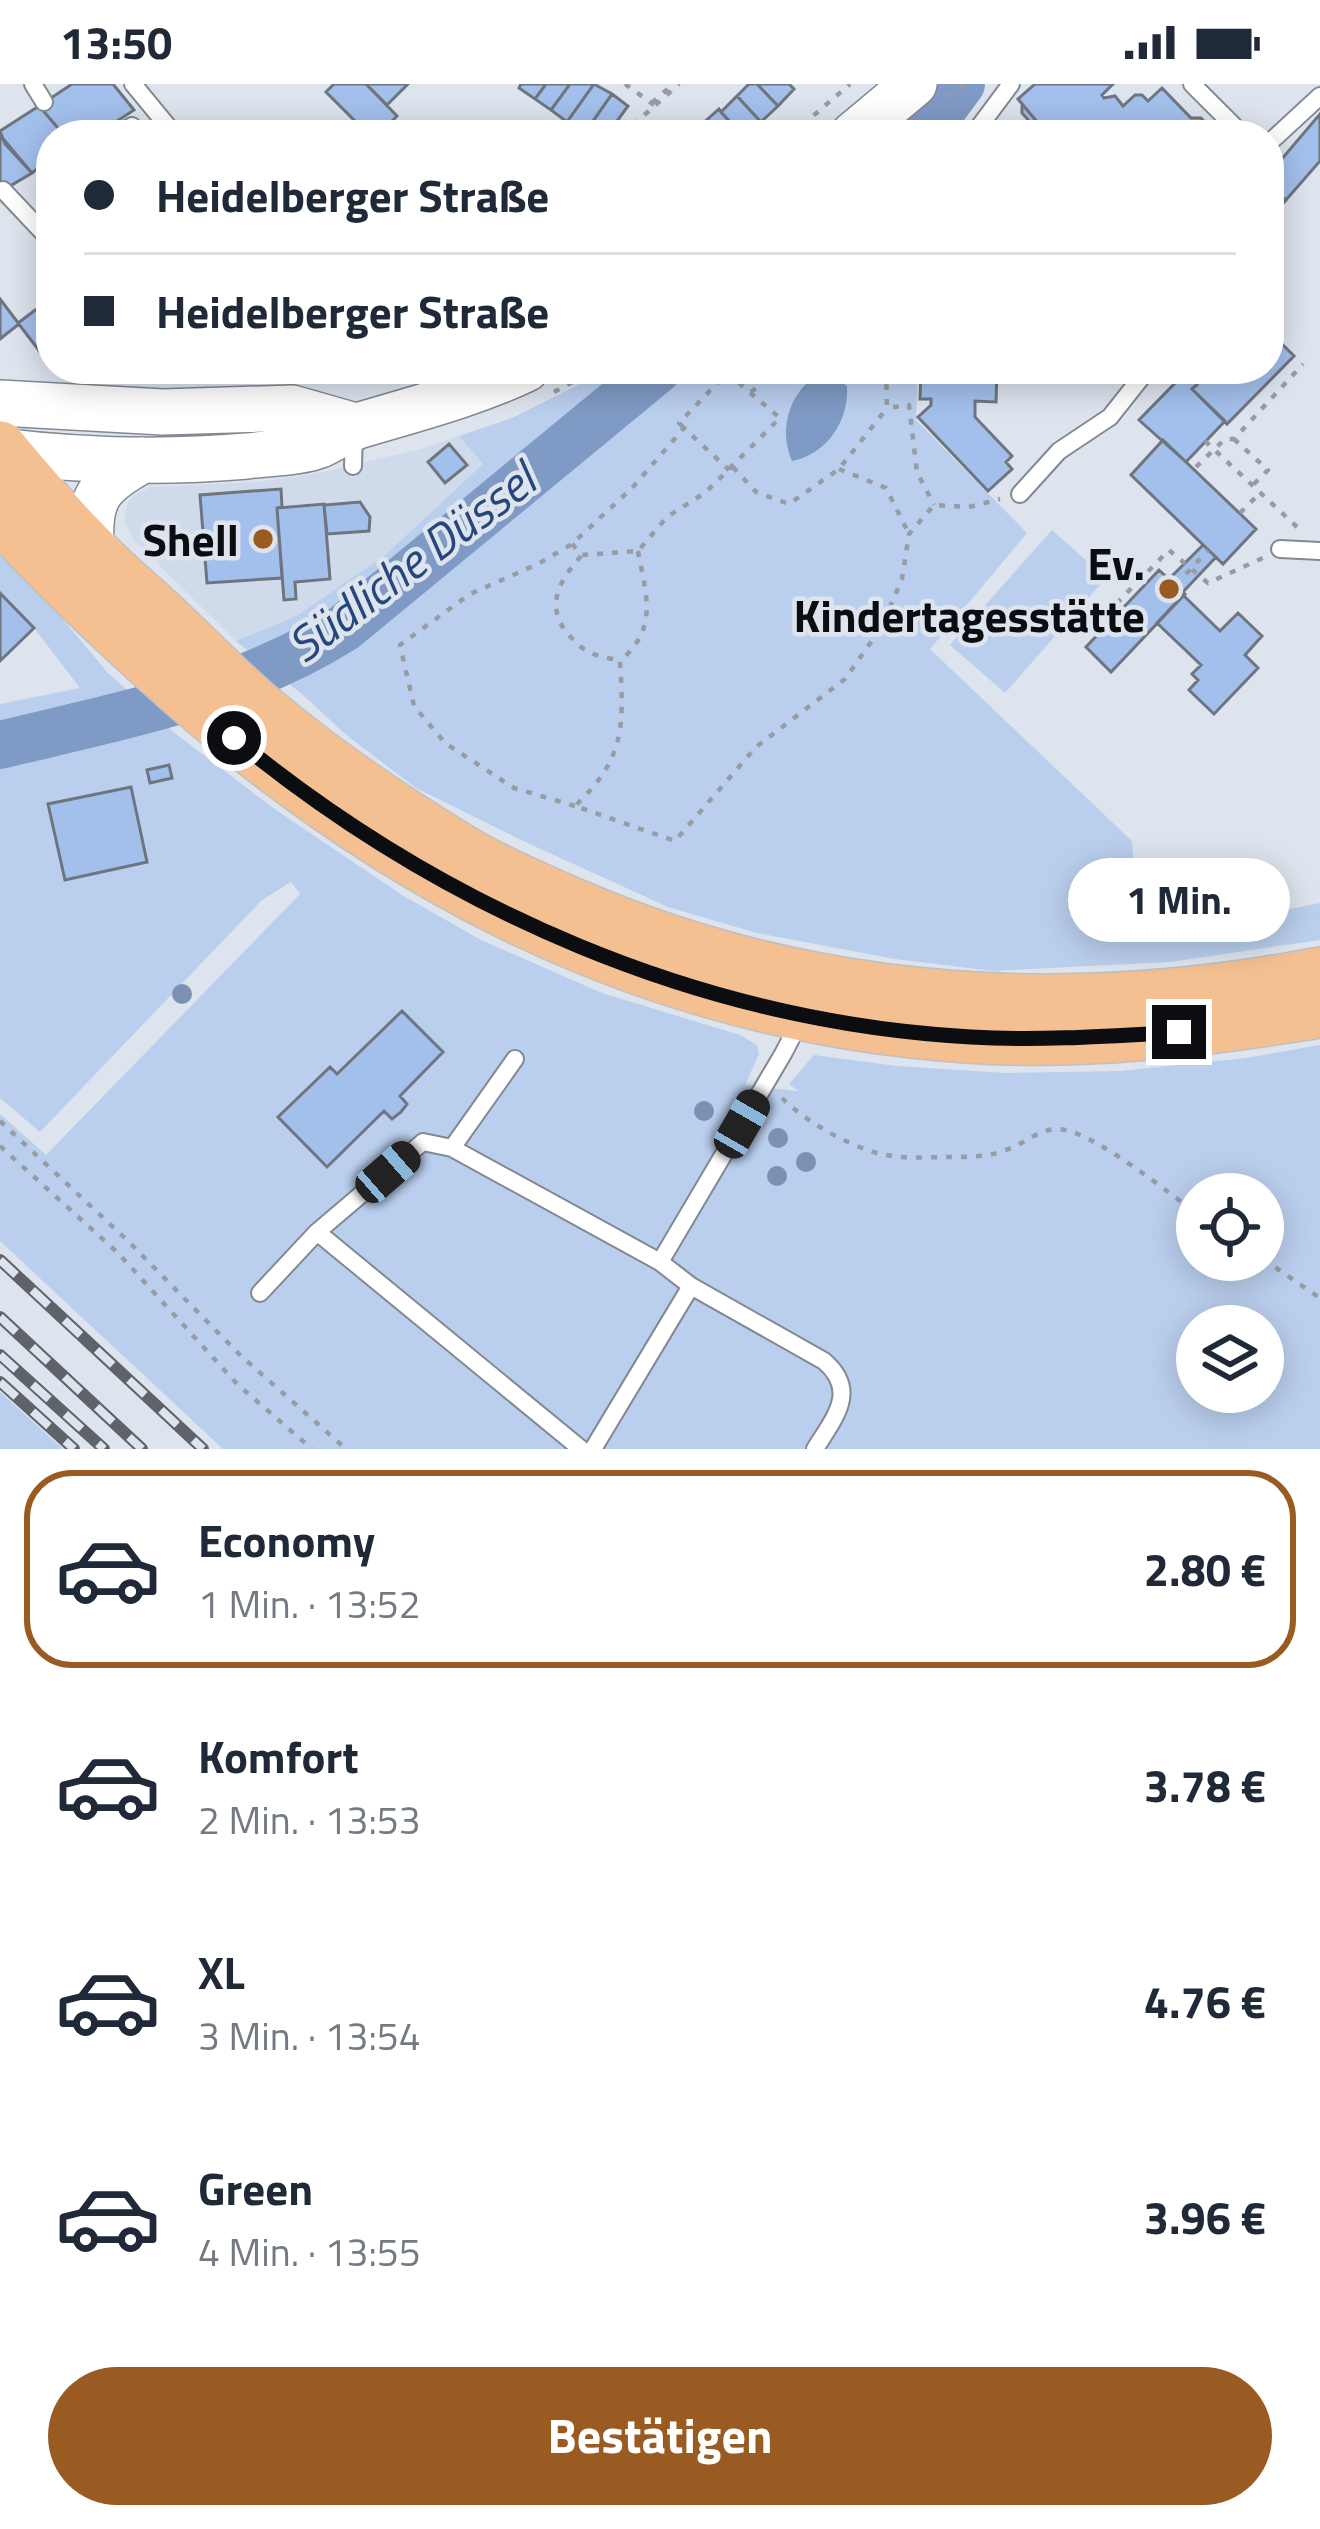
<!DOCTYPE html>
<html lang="de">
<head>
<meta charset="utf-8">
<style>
  :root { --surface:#fff; --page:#f2f2f3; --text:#1f2937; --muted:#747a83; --line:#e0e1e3; --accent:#995b21 }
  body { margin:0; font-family:"Titillium Web",sans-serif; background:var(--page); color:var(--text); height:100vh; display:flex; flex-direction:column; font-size:45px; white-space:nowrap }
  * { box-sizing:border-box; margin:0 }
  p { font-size:39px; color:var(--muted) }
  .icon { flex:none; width:66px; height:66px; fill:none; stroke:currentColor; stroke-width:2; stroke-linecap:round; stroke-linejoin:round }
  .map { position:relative; height:1365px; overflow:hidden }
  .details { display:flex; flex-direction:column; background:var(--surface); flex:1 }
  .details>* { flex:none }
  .hud { position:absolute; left:36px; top:36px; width:1248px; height:264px; border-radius:48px; box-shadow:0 6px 30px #0003; display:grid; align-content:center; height:264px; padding:0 48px; background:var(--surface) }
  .buttons { position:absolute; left:1176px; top:1089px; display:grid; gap:24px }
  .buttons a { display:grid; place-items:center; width:108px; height:108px; border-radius:50%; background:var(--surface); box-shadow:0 6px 30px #0003; font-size:60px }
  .end { position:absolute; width:54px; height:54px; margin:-27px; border:15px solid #0b0d11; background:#fff; box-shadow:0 0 0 6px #fff }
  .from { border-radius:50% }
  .bubble { position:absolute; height:84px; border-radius:42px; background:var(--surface); box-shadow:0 6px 30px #0003; font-size:39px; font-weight:700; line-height:84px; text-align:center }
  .car { position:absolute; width:36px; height:72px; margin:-36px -18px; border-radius:15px; box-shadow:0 0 9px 3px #0007; background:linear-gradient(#222 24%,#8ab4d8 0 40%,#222 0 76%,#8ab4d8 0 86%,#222 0) }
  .hud b { display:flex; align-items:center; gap:42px; height:114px; font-size:45px }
  .hud b+b { border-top:3px solid var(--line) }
  .hud i { width:30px; height:30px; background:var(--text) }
  ul { padding:21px 0 0; list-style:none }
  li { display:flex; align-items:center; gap:36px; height:198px; margin:0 24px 18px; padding:0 24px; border:6px solid transparent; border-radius:48px }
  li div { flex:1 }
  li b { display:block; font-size:45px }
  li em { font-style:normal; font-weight:700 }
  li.on { border-color:var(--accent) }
  li>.icon { width:108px; height:108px; stroke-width:1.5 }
  .cta { display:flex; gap:24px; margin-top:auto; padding:24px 48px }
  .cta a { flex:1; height:138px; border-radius:72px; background:var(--accent); color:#fff; font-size:48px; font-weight:700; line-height:138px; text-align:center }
  .status { display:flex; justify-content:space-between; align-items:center; height:84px; padding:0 60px; background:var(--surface); direction:ltr }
  .status svg { height:33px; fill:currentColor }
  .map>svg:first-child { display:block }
  .built { fill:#cfdaea }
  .green { fill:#bacfee; fill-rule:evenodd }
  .water { fill:#7f9ac4 }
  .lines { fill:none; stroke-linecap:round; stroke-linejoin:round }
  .river { stroke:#7f9ac4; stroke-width:48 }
  .building { fill:#a3c0ec; stroke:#6f757e; stroke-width:3 }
  .service-casing { stroke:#838992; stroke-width:20 }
  .secondary-casing { stroke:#838992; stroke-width:48 }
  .primary-casing { stroke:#c0c0c1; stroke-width:54 }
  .path { stroke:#979ca4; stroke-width:4.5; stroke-dasharray:6 9; stroke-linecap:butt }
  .service { stroke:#fff; stroke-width:16 }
  .secondary { stroke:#fff; stroke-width:45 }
  .primary { stroke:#f4bf91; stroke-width:51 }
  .rail-casing { stroke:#5e6269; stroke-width:12 }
  .rail { stroke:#dde4ee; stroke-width:8; stroke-dasharray:22; stroke-linecap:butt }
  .tree { fill:#7b91b4 }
  .route { stroke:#0b0d11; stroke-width:15 }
  .poi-dot { fill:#995b21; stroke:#dde4ee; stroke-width:4.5 }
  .labels { text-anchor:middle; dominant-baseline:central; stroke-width:9; stroke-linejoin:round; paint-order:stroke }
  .poi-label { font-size:45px; font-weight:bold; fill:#0b0d11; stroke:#dde4ee; text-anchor:end }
  .water-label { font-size:48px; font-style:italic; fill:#25477d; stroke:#dde4ee }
</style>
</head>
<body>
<div class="status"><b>13:50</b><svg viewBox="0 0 49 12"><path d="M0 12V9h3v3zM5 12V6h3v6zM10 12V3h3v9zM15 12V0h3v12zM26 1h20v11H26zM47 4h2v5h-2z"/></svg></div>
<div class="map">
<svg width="1320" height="1365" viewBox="0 0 1320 1365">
  <rect width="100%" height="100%" fill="#dde4ee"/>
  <path class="built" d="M459 352 483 380 384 472 298 531 236 557 133 455 124 437 128 418 134 411 150 403 258 398 319 389 421 365Z"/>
  <path class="green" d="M610 285H918L916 336 1027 449 930 565 1132 757 1136 814 1290 825 1320 819V856L1170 878 993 887 895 875 757 849 668 823 523 757 416 704 345 650 303 611 236 557 298 531 384 472 483 380 459 352 512 334Z
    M1052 446 1106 494 1005 609 950 561Z
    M0 471 54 525 108 589 176 650 276 726 402 811 481 856 602 909 740 951 757 961 759 970 745 1001 798 1007 789 1000 814 971 897 982 1006 989 1120 987 1246 974 1320 961V1365H223L0 1157V1030L46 1071 300 810 291 798 262 816 40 1048 0 1014V620L80 604 34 544 0 509ZM1197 1110H1263V1176H1197ZM1197 1242H1263V1308H1197Z
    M0 1308 63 1365H0Z"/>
  <path class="water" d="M823 288 834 292 847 302C849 337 827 370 792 377 777 344 791 303 823 288Z"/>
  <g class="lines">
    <path class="river" d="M923 51 961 0
      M0 661C119 632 240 610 344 544L658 285"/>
  </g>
  <path class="building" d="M72 0H113L134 26 96 51H64L39 22Z
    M334 0H366L397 32 378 51H369L326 8Z
    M366 0H408L387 21Z
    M521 0H546L535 15 519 4Z
    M546 0H570L551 26 535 15Z
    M570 0H594L567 38 551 26Z
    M594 0 612 10 584 50 567 38Z
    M749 0H757L778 22 761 38 737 12Z
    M757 0H789L794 5 778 22Z
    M1035 0H1113L1102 11 1104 14 1115 12 1123 22 1135 11H1142L1148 17 1162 4 1191 34H1201L1216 51H1048L1018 15Z
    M612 10 628 22 607 51H586L584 50Z
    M737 12 761 38 748 51H742L721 28Z
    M1022 20 1048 51H998H1004L1005 44 1009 41H1019L1023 46 1031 39 1022 29Z
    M39 22 64 51H51V74L32 89 5 60 0 47Z
    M719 25 721 28 742 51H711L701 41Z
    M1320 30V77L1286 116 1269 101V90Z
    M0 51 32 89 0 108Z
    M1269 101 1286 116 1274 129 1269 126Z
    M0 215 19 240 0 255Z
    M46 218 51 226V275L47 277 18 239Z
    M1269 247 1294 272 1227 340 1192 305 1212 285H1269Z
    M921 285H997L996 318 975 317V333L1012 372 1006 378 1012 385 988 407 918 333 931 321V315H920Z
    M1185 289 1197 301 1192 305 1225 337 1186 378 1139 336Z
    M1163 356 1256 445 1223 480 1131 391Z
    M449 360 467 381 445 399 428 378Z
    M281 405 282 423 277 424 282 494 207 499 200 411Z
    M360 418 370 433 369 447 327 450 324 421Z
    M324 420 330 495 295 498 296 515 284 516 277 424Z
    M1203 461 1216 473 1183 508 1169 495Z
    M1159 486 1185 510 1111 588 1086 563Z
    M0 509 34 544 0 577Z
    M1183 511 1220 547 1238 529 1262 552 1245 571 1258 584 1214 630 1189 606 1198 596 1192 590 1201 581 1157 539Z
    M169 681 172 694 150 699 147 686Z
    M131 703 147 778 65 796 48 720Z
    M402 927 443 968 400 1012 407 1020 401 1028 392 1035 384 1027 327 1083 278 1033 330 983 337 990Z"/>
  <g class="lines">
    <defs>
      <path id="service" d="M33 0 44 18
        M133 0 175 51
        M1192 0 1243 51
        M117 51 132 42
        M973 51 1011 0
        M1269 59 1320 12
        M3 106 51 157
        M353 382 354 347
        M1020 410 1059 367 1110 333 1148 285
        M1280 465 1320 467
        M452 1064 515 975
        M317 1148 581 1365
        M660 1178 691 1202 824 1277C859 1307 834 1334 815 1365
        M260 1209 317 1148 423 1058 452 1064 660 1178 783 970 797 943 800 932
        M593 1365 691 1202"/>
      <path id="secondary" d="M853 51 914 0
        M0 319 163 328 292 324 355 342
        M0 367C83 377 165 379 247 372 270 369 299 369 320 361 334 355 346 345 361 341 418 324 473 310 526 285
        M91 466C88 414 97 401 143 376"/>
      <path id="primary" d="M0 363C33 403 67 442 104 478 123 497 144 514 164 533 195 562 225 593 257 621 321 676 392 724 465 768 498 788 535 803 571 819 811 923 1065 938 1320 889
        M0 431C38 475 80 515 122 554 362 781 632 930 967 953 1085 961 1204 947 1320 928"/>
    </defs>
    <use href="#service" class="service-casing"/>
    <use href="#secondary" class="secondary-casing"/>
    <use href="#primary" class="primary-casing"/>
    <path class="path" d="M625 0 654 21
      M947 13 966 0
      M652 19 673 0
      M622 51 679 0
      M791 51 850 0
      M886 285 887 324 909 321 917 388 934 421
      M316 292 382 285
      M554 308 596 285
      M751 308 779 285
      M1234 355 1268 386 1252 402
      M1205 357 1297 443
      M733 383 756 408 789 420 839 385 887 324
      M1196 383 1225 355H1234L1303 280
      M839 385 886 404 909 450
      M1240 429 1260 409
      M572 460 582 471 638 467 667 433 706 408 780 334 727 289 679 339 684 344
      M638 467C646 511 659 544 620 577 624 644 625 674 575 722L675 757 756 663 845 595 881 544 902 495 909 450 934 421 969 423 1000 415
      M581 472C560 496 544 522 568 550 574 557 583 566 591 569 599 573 611 574 620 577
      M1176 501 1208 466
      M1118 530 1112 524 1169 466 1208 499 1265 473
      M575 722 514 704 445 659 414 622 400 561 470 510 538 480 572 460 632 404 684 344 729 386
      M782 1014C806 1038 853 1065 886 1071 907 1075 930 1073 951 1073 970 1073 988 1073 1006 1066 1027 1059 1042 1041 1065 1046 1099 1053 1167 1107 1197 1130
      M0 1037 128 1157 240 1271 346 1365
      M0 1062 118 1169 237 1300 312 1365
      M1263 1175 1320 1214"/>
    <use href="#service" class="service"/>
    <use href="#secondary" class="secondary"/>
    <use href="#primary" class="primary"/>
    <defs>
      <path id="rail" d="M0 1176 203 1365
        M0 1233 142 1365
        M0 1271 104 1365
        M0 1298 74 1365"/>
    </defs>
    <use href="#rail" class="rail-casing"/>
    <use href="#rail" class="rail"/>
  </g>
  <g class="tree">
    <circle cx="182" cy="910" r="10"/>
    <circle cx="704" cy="1027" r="10"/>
    <circle cx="778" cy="1054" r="10"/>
    <circle cx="806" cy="1078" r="10"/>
    <circle cx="777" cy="1092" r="10"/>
  </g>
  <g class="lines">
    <path class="route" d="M234 654C442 825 700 938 971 953 1040 957 1110 952 1179 948"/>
  </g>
  <g class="poi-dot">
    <circle cx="263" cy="455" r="12"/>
    <circle cx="1169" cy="505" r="12"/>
  </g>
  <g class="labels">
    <g class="poi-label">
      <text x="239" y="455">Shell</text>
      <text x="1145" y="479">Ev.<tspan x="1145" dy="52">Kindertagesstätte</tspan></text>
    </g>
    <g class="water-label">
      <text transform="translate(411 478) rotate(-37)">Südliche Düssel</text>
    </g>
  </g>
</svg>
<div class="buttons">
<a><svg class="icon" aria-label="locate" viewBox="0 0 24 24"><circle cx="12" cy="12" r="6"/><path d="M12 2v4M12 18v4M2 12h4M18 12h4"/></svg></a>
<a><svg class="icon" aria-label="layers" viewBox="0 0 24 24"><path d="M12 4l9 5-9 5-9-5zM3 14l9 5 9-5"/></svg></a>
</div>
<i class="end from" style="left:234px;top:654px"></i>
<i class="end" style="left:1179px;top:948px"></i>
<div class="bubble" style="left:1068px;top:774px;width:222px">1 Min.</div>
<i class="car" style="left:742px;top:1040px;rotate:30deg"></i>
<i class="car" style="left:388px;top:1088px;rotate:49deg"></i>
<div class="hud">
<b><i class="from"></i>Heidelberger Straße</b>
<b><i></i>Heidelberger Straße</b>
</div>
</div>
<section class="details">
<ul>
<li class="on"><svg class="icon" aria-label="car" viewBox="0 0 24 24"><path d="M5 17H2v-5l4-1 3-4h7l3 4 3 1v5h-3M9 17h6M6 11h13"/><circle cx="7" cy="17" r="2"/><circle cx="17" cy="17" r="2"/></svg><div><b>Economy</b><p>1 Min. · 13:52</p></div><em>2.80 €</em></li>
<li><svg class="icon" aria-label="car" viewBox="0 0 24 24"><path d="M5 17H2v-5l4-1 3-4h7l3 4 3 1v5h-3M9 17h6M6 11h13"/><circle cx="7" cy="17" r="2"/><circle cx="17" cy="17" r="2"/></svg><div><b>Komfort</b><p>2 Min. · 13:53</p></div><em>3.78 €</em></li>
<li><svg class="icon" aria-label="car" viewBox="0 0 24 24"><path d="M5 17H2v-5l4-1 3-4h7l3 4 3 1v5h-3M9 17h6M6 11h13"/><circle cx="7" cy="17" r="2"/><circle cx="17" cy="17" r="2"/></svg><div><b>XL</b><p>3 Min. · 13:54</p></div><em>4.76 €</em></li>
<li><svg class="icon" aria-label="car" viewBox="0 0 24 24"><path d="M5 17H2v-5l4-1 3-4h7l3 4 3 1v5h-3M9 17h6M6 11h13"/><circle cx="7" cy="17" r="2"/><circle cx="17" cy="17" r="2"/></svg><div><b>Green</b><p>4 Min. · 13:55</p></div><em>3.96 €</em></li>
</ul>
<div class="cta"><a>Bestätigen</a></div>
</section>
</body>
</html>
